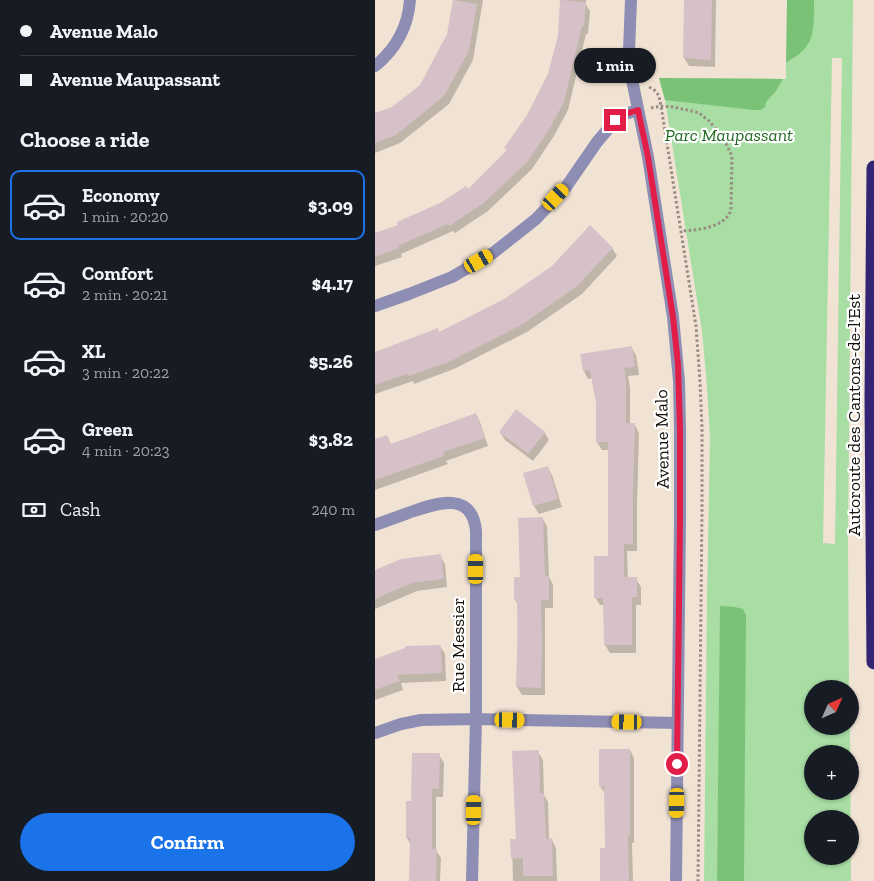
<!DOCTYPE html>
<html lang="en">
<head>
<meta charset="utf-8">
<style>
  :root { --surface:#171b24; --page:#242831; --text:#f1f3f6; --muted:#9ea1a6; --line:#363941; --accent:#1a73e8 }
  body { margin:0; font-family:"Zilla Slab",serif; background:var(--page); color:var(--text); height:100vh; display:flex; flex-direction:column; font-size:19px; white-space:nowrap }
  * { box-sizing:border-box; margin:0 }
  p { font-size:16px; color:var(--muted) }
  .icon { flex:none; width:28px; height:28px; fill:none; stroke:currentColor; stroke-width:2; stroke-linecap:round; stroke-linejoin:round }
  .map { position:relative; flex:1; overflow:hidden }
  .panel { display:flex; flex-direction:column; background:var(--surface); width:375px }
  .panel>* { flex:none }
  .guide { display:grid; align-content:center; height:110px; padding:0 20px; background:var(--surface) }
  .needle { width:32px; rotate:45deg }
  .buttons { position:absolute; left:429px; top:680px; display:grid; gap:10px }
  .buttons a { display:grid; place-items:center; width:55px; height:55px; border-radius:50%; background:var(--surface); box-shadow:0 1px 4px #0004; font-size:25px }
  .end { position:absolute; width:22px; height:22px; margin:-11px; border:6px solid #e11d48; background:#fff; box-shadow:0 0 0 2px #fff }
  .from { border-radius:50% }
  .bubble { position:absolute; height:35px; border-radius:18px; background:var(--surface); box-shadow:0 1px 4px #0004; font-size:16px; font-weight:700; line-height:35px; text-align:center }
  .car { position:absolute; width:15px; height:30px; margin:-15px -8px; border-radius:6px; box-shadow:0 0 4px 1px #0007; background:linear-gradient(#f5c518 24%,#345 0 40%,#f5c518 0 76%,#345 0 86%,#f5c518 0) }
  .guide b { display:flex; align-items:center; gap:18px; height:48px; font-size:19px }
  .guide b+b { border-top:1px solid var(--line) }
  .guide i { width:12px; height:12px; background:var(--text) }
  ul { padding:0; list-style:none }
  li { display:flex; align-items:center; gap:15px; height:70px; margin:0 10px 8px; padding:0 10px; border:2px solid transparent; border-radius:10px }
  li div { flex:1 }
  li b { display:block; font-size:19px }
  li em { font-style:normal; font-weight:700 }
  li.current { border-color:var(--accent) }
  li>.icon { width:45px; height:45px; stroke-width:1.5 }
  h2 { padding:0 20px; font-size:22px; line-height:60px }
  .pay { display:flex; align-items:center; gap:12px; height:55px; padding:0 20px; font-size:19px }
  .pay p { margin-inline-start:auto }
  .action { display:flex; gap:10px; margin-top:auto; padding:10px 20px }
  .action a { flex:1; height:58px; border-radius:30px; background:var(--accent); color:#fff; font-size:20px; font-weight:700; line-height:58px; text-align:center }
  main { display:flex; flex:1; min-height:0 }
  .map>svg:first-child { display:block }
  .green { fill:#a8dda4; fill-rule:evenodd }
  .forest { fill:#7ac276 }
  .shadow { fill:#0003 }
  .building { fill:#d5c1c7 }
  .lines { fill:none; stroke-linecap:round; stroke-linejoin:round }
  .path { stroke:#978c82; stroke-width:3; stroke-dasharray:2.5 2.5; stroke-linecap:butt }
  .minor { stroke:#8e8db4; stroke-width:12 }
  .highway { stroke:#342574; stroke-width:15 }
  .route { stroke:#e11d48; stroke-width:6 }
  .labels { text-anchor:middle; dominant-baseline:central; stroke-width:4.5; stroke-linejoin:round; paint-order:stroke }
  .park-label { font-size:18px; font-style:italic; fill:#216821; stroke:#fff }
  .street-label { font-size:18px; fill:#140f0a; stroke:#fff }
</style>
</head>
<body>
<main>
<section class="panel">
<div class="guide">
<b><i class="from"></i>Avenue Malo</b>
<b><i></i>Avenue Maupassant</b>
</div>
<h2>Choose a ride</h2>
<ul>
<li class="current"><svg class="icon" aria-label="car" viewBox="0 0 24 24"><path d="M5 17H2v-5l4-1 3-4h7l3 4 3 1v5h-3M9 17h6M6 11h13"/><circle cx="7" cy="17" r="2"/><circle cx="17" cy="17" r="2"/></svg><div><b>Economy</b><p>1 min · 20:20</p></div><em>$3.09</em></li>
<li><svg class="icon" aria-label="car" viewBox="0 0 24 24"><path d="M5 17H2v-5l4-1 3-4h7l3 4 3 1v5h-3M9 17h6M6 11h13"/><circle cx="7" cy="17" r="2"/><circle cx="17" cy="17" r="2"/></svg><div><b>Comfort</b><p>2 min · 20:21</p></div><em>$4.17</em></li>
<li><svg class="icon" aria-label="car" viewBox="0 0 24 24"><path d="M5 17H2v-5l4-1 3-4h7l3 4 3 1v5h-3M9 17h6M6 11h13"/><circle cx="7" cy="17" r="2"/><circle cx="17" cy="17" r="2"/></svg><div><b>XL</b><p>3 min · 20:22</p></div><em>$5.26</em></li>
<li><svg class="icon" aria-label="car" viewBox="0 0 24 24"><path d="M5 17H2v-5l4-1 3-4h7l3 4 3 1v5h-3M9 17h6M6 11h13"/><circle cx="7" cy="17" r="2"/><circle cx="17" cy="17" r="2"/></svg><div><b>Green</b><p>4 min · 20:23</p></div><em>$3.82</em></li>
</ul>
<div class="pay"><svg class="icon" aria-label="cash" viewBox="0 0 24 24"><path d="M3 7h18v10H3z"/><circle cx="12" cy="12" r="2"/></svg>Cash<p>240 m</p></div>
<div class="action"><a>Confirm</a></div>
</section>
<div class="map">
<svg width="499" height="881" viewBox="0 0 499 881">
  <rect width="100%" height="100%" fill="#f1e3d4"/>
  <path class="green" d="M439 0H478L473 543 474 689H438V726H475L476 881H369V761L346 606 342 881H329L332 599 335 438 332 387 327 331 290 100 284 78 411 79V63L422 56 438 25ZM457 58H467L460 544 448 543ZM438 754H475V791H438ZM438 819H475V856H438Z"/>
  <path class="forest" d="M412 0H439C439 11 440 35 433 44 428 52 419 58 411 63Z
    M284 78 408 79 401 91 391 102 390 107 385 110H379L290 100Z
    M345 606 360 607 368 609 371 615 369 881H342Z"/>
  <path class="shadow" d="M79 0H108L98 60 74 104 25 143 0 153V115L18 108 46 85 74 35Z
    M186 0H211V5L215 11 213 34H211L193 110 179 136 157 169 113 211 80 233 78 231 26 254 27 257 0 266V234L25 225 92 191 133 152 131 148 153 116 174 75 184 35Z
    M310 0H341L340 67 314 66 309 58Z
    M237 248 242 256 207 294 152 332 79 369 39 384 38 381 0 394V353L64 333Z
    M256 347 261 355 264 375 253 376 255 388V425H260L264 433 262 504V551H252L253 579H261L266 587V605H261V653H235L230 645V605H225L220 597 234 557V450H227L222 442V403L218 378 213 379 209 371 206 355Z
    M101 414 105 422 113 446 71 461 73 464 0 490V441L17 445Z
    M125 432H169L174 440 158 461 130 440Z
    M172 467 177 475 187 507 164 514 159 506 149 474Z
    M167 518 172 526 174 577 178 585V608H170V695H147L142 687 143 605 140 599Z
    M65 556 70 564 72 587 42 591 0 609V572Z
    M65 646 70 654 71 681 26 683 28 690 0 700V660Z
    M255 750 259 758V843H257L258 881H226L231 849V795L225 786Z
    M163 752 168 760 169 795 173 802 174 840H177L181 848 182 881H138L137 840H142Z
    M64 755 69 763 68 797H61V850L66 858 65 881H36V845L32 838 33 802H38Z"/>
  <path class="building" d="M78 0 102 4 94 51 69 96 21 135 0 143V113L17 107 45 85 72 34Z
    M185 0 211 2 209 26H207L189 102 175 128 153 161 109 203 74 226 73 224 23 246 24 248 0 257V233L23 225 22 222 65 203 91 186 93 189 132 150 129 148 152 115 173 74 183 35Z
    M309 0H337L336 60 308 58Z
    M215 225 238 248 202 286 148 324 74 362 33 376 32 374 0 385V352L63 328 64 332 129 299 177 266Z
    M257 346 260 367 249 368 251 379V423H260L258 495V544H249V577H262V597H257V645H229L228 598H219V556H233V442H221V403L215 370 208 371 205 354Z
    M141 409 170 432 153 454 124 432Z
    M101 413 110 438 68 452 69 456 0 480V439L12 435 16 444Z
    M173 466 183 499 158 506 148 473Z
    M168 517 170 576H174V600H166L167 644 166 688 141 687 142 653H143L142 600H139V577H145L143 518Z
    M66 554 69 579 37 583 0 599V570L26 559Z
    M66 645 67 673 22 675 25 681 0 690V659L30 648V646Z
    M224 749H255V835H253L254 881H225V848H230L229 786 224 787Z
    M164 750 165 793H169L171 839 177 838 178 876H148V858L136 859 135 839H141L137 751Z
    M37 753H65L64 789H57V849H62L61 881H34L35 838H31V801H36Z"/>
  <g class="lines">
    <path class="path" d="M274 87C284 92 284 96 286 106L321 326 325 382 327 428V512L323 881
      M276 108 286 106 298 107 317 111 324 113 333 120 348 137 357 156 356 210C350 228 322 230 306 231"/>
    <path class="minor" d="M256 0 254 51 256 75 273 157 298 317 304 381 305 430V520L301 881
      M0 66C21 49 33 26 35 0
      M0 306 34 294 77 277 118 253 161 219 191 187 222 142 240 121 250 114 263 110
      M0 525C11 521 22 517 33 513 59 504 97 489 101 531V719L97 881
      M0 733 26 724 46 720 101 719 303 723"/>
    <path class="highway" d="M499 168 497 398 499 662"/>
  </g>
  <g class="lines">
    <path class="route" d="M240 120 250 114 263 110 273 157 298 317 303 364 305 430V520L302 764"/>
  </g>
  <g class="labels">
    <g class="park-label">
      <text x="354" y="135">Parc Maupassant</text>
    </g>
    <g class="street-label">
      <text transform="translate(479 415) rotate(-90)">Autoroute des Cantons-de-l'Est</text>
      <text transform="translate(287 439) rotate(-91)">Avenue Malo</text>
      <text transform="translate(83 645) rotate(-90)">Rue Messier</text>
    </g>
  </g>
</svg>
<div class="buttons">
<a><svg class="needle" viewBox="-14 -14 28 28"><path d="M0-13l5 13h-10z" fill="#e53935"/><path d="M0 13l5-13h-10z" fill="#9ea1a6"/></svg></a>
<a>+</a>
<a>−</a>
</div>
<i class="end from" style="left:302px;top:764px"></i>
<i class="end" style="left:240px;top:120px"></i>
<div class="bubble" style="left:199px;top:48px;width:82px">1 min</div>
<i class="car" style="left:181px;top:197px;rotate:43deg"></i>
<i class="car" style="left:104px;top:261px;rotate:60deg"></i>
<i class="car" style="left:101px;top:569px;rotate:0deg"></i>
<i class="car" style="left:135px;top:720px;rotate:91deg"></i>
<i class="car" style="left:252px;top:722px;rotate:271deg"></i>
<i class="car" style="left:302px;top:803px;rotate:181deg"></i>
<i class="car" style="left:99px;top:810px;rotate:1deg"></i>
</div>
</main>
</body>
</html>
